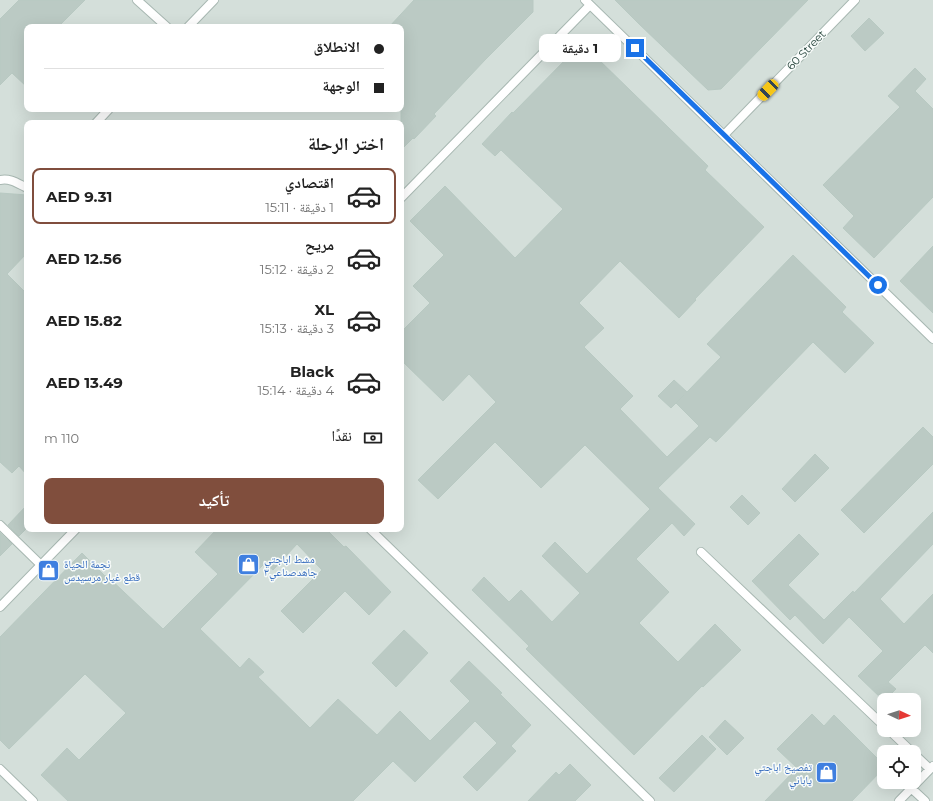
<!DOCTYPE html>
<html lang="ar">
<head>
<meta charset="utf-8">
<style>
  :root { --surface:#fff; --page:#f2f2f2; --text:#222; --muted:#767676; --line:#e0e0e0; --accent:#804e3d }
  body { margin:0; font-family:Montserrat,"Noto Naskh Arabic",sans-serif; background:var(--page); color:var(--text); direction:rtl; height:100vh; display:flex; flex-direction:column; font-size:15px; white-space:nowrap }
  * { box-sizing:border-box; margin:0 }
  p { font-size:13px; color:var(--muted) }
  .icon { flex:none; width:22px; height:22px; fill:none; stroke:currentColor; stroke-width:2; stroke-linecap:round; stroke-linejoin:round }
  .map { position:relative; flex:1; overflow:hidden; direction:ltr }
  .sheet { position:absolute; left:24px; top:120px; width:380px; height:412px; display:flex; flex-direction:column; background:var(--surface); border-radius:8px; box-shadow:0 4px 16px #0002; direction:rtl }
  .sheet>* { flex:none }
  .hud { position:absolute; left:24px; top:24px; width:380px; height:88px; border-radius:8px; box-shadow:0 4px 16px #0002; direction:rtl; display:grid; align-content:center; height:88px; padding:0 20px; background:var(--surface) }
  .needle { width:26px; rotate:94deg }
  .controls { position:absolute; left:877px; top:693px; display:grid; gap:8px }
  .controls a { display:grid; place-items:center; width:44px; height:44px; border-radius:8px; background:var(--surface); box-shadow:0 4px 16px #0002; font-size:20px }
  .end { position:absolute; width:18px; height:18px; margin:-9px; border:5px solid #1a73e8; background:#fff; box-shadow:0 0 0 2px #fff }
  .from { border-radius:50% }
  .bubble { position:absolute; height:28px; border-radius:8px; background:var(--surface); box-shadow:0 4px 16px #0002; font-size:13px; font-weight:700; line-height:28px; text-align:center; direction:rtl }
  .car { position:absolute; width:12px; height:24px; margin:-12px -6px; border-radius:5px; box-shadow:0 0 3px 1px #0007; background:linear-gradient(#f5c518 24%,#345 0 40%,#f5c518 0 76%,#345 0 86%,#f5c518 0) }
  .hud b { display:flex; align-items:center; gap:14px; height:38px; font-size:15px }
  .hud b+b { border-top:1px solid var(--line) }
  .hud i { width:10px; height:10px; background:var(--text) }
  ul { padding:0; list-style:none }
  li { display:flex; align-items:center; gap:12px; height:56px; margin:0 8px 6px; padding:0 12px; border:2px solid transparent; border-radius:8px }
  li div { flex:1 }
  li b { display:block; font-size:15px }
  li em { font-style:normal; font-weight:700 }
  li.selected { border-color:var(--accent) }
  li>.icon { width:36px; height:36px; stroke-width:1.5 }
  h2 { padding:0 20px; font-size:18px; line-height:48px }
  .pay { display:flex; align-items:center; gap:10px; height:44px; padding:0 20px; font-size:15px }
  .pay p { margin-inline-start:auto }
  .button { display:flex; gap:8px; margin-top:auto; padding:8px 20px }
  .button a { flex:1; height:46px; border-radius:8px; background:var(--accent); color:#fff; font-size:16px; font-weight:700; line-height:46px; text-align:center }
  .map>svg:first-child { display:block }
  .built { fill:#d4dfda; fill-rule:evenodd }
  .building { fill:#bbcac4; stroke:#b8c9c2 }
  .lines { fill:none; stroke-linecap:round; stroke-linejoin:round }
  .lane-casing { stroke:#a8b8b2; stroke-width:10 }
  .lane { stroke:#fff; stroke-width:8 }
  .route { stroke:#1a73e8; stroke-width:5 }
  .labels { text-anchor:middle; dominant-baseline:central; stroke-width:3; stroke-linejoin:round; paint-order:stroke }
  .street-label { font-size:11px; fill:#24423a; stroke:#f7fbf9 }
  .shop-label { font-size:11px; fill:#366cbe; stroke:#f7fbf9; text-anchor:start }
</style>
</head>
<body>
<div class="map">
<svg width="933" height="801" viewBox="0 0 933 801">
  <rect width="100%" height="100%" fill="#e6efeb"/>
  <path class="built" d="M0 0H933V801H0ZM27 27H401V109H27ZM27 123H401V529H27ZM884 700H914V730H884ZM884 752H914V782H884Z"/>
  <path class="building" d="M19 0H85L58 27H27V87L12 73 0 85V19Z
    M414 0H533V12L485 60 434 114 436 116 414 139 413 138 401 150V27H389Z
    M615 0H808L721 89 708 90 638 23Z
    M869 18 884 33 865 51 851 36Z
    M570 55 595 56 708 166 705 170 764 227 695 299 696 300 679 318 620 261 579 303 604 328 584 347 633 396 620 409 667 457 699 426 676 403 684 395 671 408 658 396 674 380 687 392 721 357 707 344 793 255 846 307 842 312 874 343 845 373 813 342 716 442 710 437 658 488 695 524 684 536 672 523 636 559 669 592 639 623 678 662 715 624 741 650 703 687 702 686 634 755 526 649 529 646 472 590 484 577 509 602 521 590 552 622 580 593 542 556 555 542 587 574 650 509 585 445 541 488 495 442 438 499 418 480 496 402 469 374 443 401 401 360V332L430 303 413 286 444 255 410 221 445 186 515 258 563 209 501 150 495 156 482 144 512 112 513 113Z
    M915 68 926 79 915 91 933 109V197L874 258 843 228 854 216 823 185 900 107 888 96Z
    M0 193 27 195V253L7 274 27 294V475L19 466 12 473 0 462Z
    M933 246V313L900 281Z
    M923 427 933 437V464L864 533 841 510Z
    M815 454 829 468 795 502 782 489Z
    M742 495 760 513 748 525 730 507Z
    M27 505V528L19 536 8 525Z
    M933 512V544L880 599 904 624 933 594V653L925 645 888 682 896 689 884 701 858 676 883 651 849 617 823 644 795 615 790 620 752 581 799 534 819 554 788 585 824 620 853 591 854 593Z
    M217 529H326L344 547 346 546 391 592 369 615 345 591 303 633 281 611 322 570 297 544 273 570 265 563 200 629 240 668 249 658 264 672 258 677 310 728 338 699 377 735 400 711 430 741 470 701 450 681 469 661 502 693 500 694 531 725 511 746 516 751 477 791 463 777 497 743 475 721 415 782 393 761 353 801H68L41 775 67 748 79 760 126 713 85 674 9 749 0 740V637L82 553 105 576 106 575 163 629 218 574 195 552Z
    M0 533 12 544 0 556Z
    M404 630 428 653 396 687 372 663Z
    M812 714 824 726 834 715 884 765V768L852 801H765L797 768 777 749Z
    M725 720 744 738 727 755 709 737Z
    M702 735 716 749 674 792 659 778Z
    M570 764 591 785 575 801H528L556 772 559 775Z"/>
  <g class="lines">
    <defs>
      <path id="lane" d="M137 0 167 27
        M585 0 933 339
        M188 27 214 0
        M96 123 109 109
        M724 135 855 0
        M0 180C10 178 17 183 25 187H27
        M401 198 590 5
        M0 525 41 565
        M370 529 650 801
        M701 552 884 726
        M0 607 76 529
        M889 730 912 752
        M914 754 930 769
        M0 769 33 801
        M911 788 925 801
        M899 801 933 766"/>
    </defs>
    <use href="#lane" class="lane-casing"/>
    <use href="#lane" class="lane"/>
  </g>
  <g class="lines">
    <path class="route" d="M635 48 878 285"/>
  </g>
  <defs>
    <symbol id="shop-square" viewBox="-11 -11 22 22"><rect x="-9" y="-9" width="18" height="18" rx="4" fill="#3f7fe0" stroke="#f7fbf9"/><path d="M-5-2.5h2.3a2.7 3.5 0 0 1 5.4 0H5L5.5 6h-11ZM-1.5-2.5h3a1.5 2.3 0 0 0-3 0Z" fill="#fff"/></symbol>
  </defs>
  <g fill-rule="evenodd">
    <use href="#shop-square" x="236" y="552" width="25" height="25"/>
    <use href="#shop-square" x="36" y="558" width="25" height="25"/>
    <use href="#shop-square" x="814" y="760" width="25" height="25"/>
  </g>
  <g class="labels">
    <g class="street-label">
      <text transform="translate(806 50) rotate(-46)">60 Street</text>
    </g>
    <g class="shop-label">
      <text x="264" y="559">مشط اباجتي<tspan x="264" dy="13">جاهدصناعي٣</tspan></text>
      <text x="64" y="564">نجمة الحياة<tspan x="64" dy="13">قطع غيار مرسيدس</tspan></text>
      <text x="812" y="767" text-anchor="end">تفصيخ اباجتي<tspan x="812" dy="13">ياباني</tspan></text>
    </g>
  </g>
</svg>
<div class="controls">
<a><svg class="needle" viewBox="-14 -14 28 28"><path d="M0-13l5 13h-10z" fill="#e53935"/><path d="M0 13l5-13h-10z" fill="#767676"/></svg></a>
<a><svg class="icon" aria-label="locate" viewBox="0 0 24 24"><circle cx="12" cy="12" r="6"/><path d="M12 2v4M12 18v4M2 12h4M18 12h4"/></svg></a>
</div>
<i class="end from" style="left:878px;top:285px"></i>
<i class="end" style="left:635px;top:48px"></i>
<div class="bubble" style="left:539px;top:34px;width:82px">1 دقيقة</div>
<i class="car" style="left:768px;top:90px;rotate:224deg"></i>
<div class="hud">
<b><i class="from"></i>الانطلاق</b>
<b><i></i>الوجهة</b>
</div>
<section class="sheet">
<h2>اختر الرحلة</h2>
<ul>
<li class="selected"><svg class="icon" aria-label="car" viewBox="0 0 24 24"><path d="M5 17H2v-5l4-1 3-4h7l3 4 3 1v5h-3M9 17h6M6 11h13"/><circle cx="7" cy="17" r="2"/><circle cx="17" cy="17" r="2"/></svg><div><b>اقتصادي</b><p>1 دقيقة · 15:11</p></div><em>AED 9.31</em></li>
<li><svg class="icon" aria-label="car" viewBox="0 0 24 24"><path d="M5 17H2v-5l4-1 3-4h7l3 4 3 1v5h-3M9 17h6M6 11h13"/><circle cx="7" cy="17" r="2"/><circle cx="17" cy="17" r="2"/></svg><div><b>مريح</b><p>2 دقيقة · 15:12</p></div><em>AED 12.56</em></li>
<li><svg class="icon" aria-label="car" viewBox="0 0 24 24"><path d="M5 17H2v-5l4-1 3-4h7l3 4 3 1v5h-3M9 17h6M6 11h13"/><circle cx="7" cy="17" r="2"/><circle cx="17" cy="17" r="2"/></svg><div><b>XL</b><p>3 دقيقة · 15:13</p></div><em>AED 15.82</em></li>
<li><svg class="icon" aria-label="car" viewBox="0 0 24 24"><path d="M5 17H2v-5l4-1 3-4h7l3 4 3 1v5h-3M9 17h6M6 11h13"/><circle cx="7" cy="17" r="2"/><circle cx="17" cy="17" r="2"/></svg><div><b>Black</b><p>4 دقيقة · 15:14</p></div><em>AED 13.49</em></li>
</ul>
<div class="pay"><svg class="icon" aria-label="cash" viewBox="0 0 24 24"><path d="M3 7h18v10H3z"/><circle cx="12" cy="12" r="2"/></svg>نقدًا<p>110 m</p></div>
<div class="button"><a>تأكيد</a></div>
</section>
</div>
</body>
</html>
